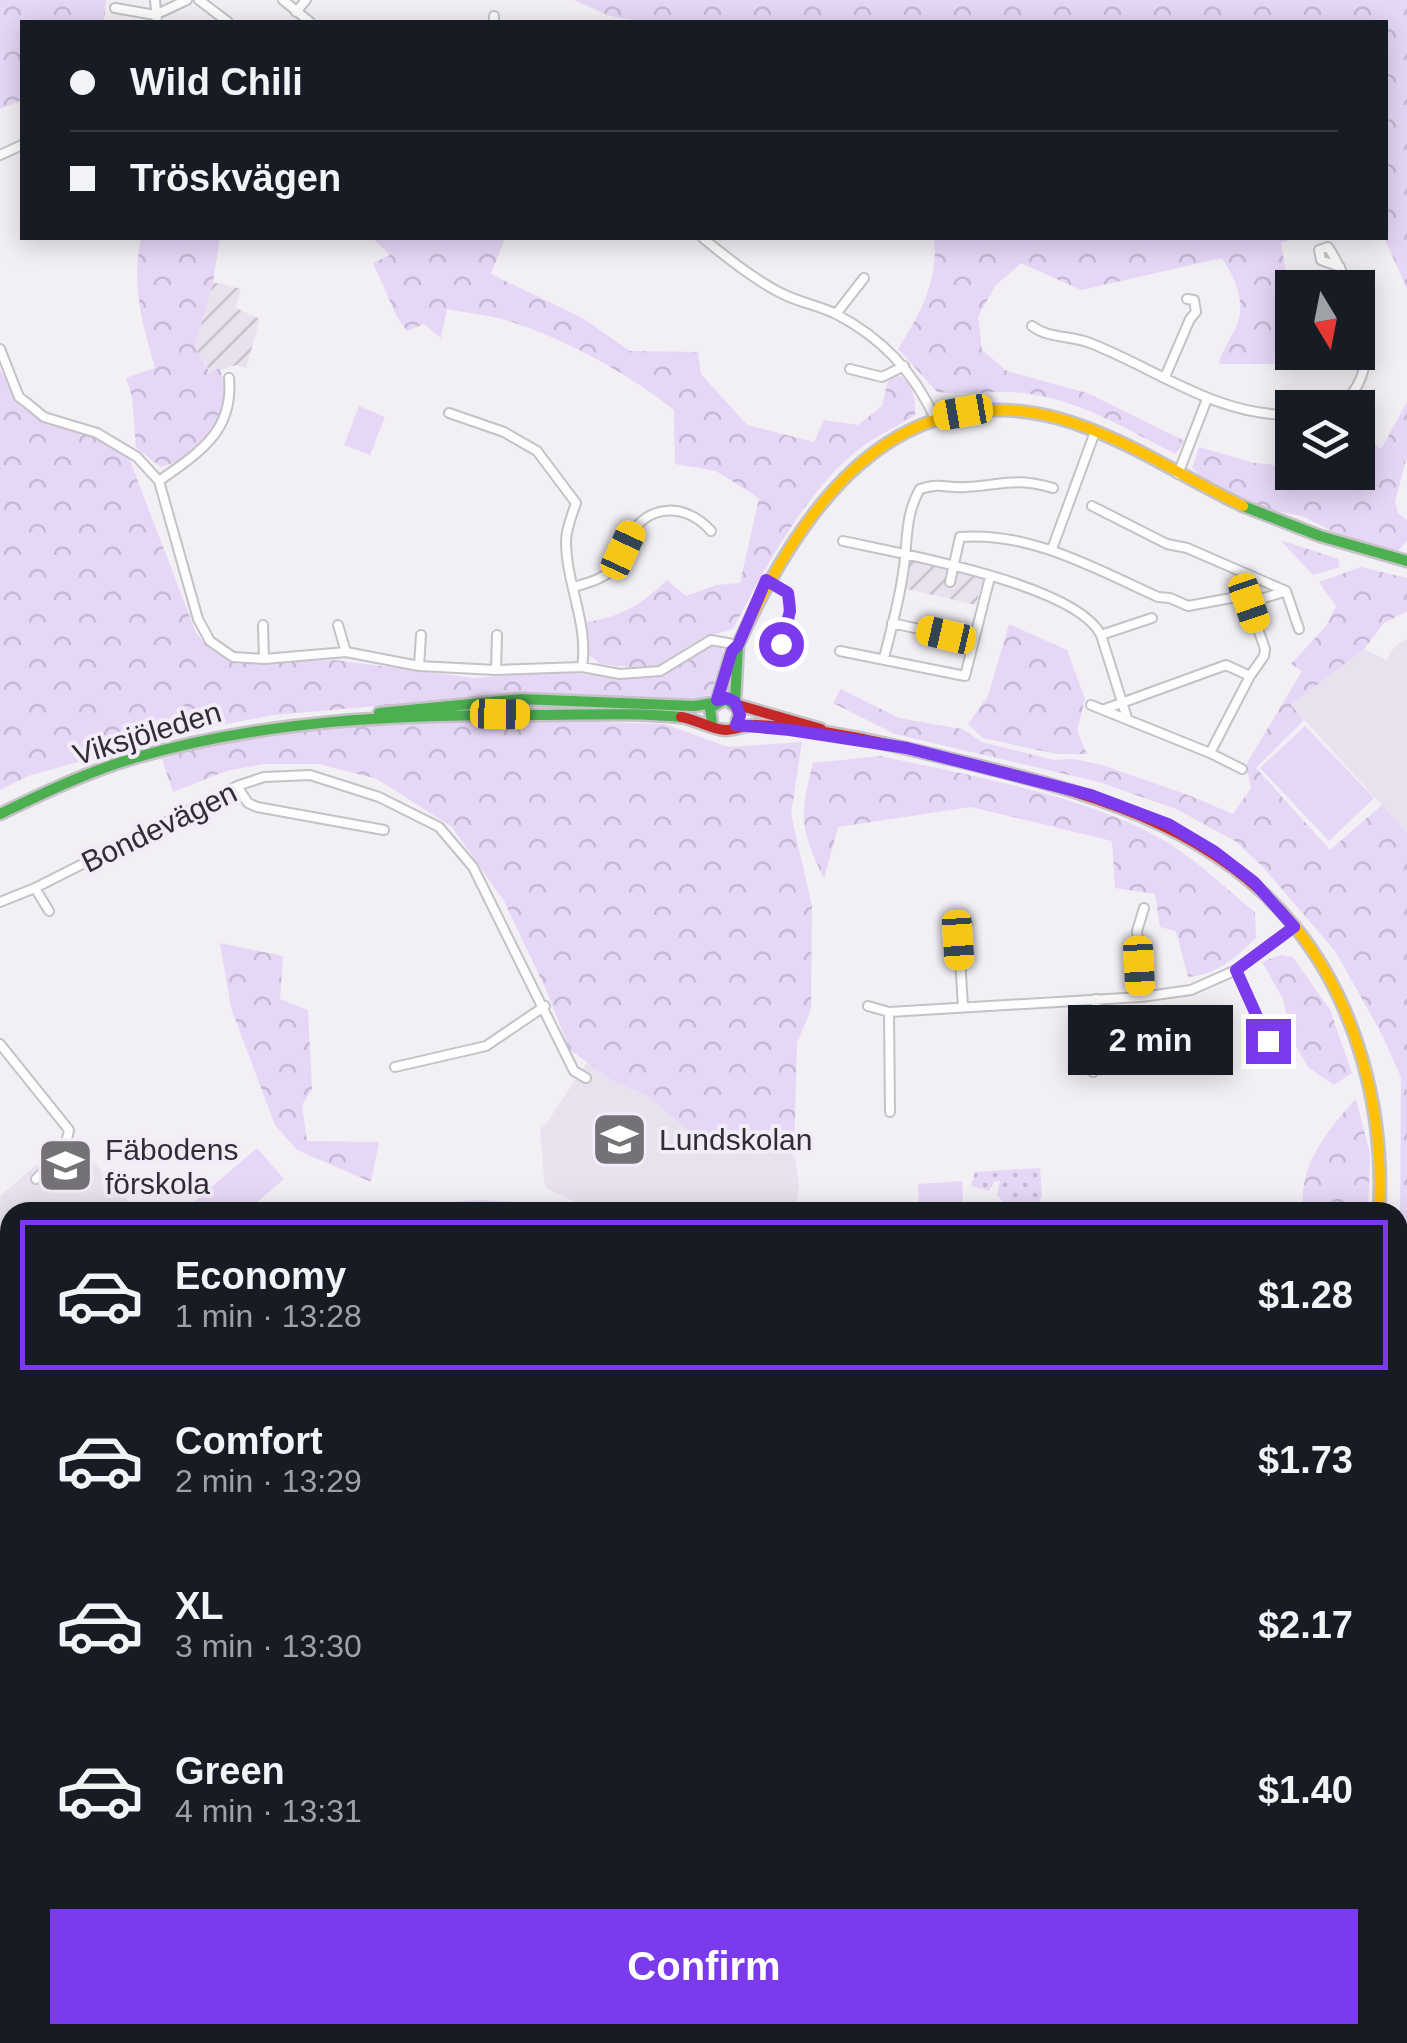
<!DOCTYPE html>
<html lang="en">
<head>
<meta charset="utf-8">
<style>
  :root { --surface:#171b24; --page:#20242c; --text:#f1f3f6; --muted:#9ea1a6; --line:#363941; --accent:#7c3aed }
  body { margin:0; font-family:Helvetica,sans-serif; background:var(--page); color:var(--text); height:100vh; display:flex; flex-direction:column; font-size:38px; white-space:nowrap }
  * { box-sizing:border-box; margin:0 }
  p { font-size:32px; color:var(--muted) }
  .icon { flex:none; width:55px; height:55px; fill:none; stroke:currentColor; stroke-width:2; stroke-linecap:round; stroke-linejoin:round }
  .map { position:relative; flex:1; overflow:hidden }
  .side { position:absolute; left:0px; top:1202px; width:1408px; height:842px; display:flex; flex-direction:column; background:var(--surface); border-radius:30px 30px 0 0; box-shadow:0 5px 25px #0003 }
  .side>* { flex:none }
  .guide { position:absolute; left:20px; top:20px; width:1368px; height:220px; border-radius:0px; box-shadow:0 5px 25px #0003; display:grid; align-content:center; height:220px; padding:0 50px; background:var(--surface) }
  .needle { width:65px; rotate:170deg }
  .controls { position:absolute; left:1275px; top:270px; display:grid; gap:20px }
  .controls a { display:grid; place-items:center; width:100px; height:100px; border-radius:0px; background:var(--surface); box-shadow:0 5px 25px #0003; font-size:50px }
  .end { position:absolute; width:45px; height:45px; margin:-22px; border:12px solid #7c3aed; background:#fff; box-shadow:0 0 0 5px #fff }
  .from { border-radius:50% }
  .bubble { position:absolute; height:70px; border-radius:0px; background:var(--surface); box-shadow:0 5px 25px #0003; font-size:32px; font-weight:700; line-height:70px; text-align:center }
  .car { position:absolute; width:30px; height:60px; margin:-30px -15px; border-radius:12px; box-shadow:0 0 8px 2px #0007; background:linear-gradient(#f5c518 24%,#345 0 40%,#f5c518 0 76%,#345 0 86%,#f5c518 0) }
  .guide b { display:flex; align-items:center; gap:35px; height:95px; font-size:38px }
  .guide b+b { border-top:2px solid var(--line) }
  .guide i { width:25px; height:25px; background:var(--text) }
  ul { padding:18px 0 0; list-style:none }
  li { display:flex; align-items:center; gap:30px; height:150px; margin:0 20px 15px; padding:0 30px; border:5px solid transparent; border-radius:0px }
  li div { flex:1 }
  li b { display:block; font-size:38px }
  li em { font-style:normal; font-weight:700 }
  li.active { border-color:var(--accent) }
  li>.icon { width:90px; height:90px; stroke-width:1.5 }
  .cta { display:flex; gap:20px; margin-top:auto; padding:20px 50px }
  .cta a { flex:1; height:115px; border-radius:0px; background:var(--accent); color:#fff; font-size:40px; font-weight:700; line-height:115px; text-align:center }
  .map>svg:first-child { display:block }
  .built { fill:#e8e2ef }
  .industrial { fill:url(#industrial-furrows) }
  .grass { fill:#e6d7f6 }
  .forest { fill:url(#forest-crowns) }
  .park { fill:url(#park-dots) }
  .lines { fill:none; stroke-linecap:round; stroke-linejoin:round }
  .street-casing { stroke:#c4c2c6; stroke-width:12 }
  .fast-casing { stroke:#c4c2c6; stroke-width:15 }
  .slow-casing { stroke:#c4c2c6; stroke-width:15 }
  .jam-casing { stroke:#c4c2c6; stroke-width:15 }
  .street { stroke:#fdfdfe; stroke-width:8 }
  .fast { stroke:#4caf50; stroke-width:10 }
  .slow { stroke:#ffc107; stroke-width:10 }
  .jam { stroke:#c62828; stroke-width:10 }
  .route { stroke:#7c3aed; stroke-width:12 }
  .labels { text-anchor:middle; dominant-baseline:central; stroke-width:8; stroke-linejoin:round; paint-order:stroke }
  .street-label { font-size:30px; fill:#302e33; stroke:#f1ecf8 }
  .poi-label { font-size:30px; fill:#302e33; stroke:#f1ecf8; text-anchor:start }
</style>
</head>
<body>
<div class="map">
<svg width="1407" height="2043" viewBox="0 0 1407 2043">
  <defs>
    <pattern id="industrial-furrows" width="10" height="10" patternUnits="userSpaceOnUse" patternTransform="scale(2.5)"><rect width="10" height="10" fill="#e8e2ef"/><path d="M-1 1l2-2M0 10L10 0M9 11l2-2" fill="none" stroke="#c7c2cd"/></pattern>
    <pattern id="forest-crowns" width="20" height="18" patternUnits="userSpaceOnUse" patternTransform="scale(2.5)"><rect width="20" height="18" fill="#e6d7f6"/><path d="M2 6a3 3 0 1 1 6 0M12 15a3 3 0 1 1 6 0" fill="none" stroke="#c6b9d3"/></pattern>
    <pattern id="park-dots" width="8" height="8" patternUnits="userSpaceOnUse" patternTransform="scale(2.5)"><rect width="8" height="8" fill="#e6d7f6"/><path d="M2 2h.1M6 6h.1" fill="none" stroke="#c6b9d3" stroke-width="1.8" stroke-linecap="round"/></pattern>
  </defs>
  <rect width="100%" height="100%" fill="#f2eff5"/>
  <path class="built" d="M1407 639V833L1291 705 1364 649 1386 660 1395 646Z
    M587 1062 613 1081 648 1096 711 1150 794 1154 799 1183 796 1212H597L545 1188 540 1129 546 1124Z
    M70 1136 138 1212H10V1250L0 1248V1196Z
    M862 2035H934L960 2043H860Z"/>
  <path class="industrial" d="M213 282 241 289 236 308 260 319 246 368 236 365 211 373 195 347Z
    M912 557 983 578 976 605 903 588Z"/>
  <path class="grass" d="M359 406 385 417 370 455 344 445Z
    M1305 726 1374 798 1329 841 1260 768Z
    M257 1148 284 1179 246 1212H182Z
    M962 1181 963 1203 919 1206 918 1184Z
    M481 1200 539 1203 566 1212H485L417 1204Z
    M0 1727 10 1732V1812L0 1806Z"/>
  <path class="forest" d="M0 0H106L104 22H22V100L0 109Z
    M574 0H1407V288L1384 238 1385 22H645L610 16Z
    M141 238H220L213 282 195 347 210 373 220 368C221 375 225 384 226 391 230 425 189 460 161 467L136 448 132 396 126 378 155 368C142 321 131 286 141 238Z
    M372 238H505L491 274 582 318 630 351 698 352 701 374 747 425 814 442 824 420 858 425 882 406 888 381 899 375C913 384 916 399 915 415 898 427 878 434 862 447 808 486 763 571 733 629L702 638 658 665 642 668 600 664 588 654 586 622C620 618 644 603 667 580L686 596 716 585 740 583 759 498 716 471 675 464 674 410C626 372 567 340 509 321 490 315 467 313 447 309L441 338 424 324 407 331 396 315 373 263 390 255Z
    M934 238H1295L1281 243 1289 291 1292 293V352L1322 353 1313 364H1219C1222 349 1230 341 1236 327 1247 303 1235 278 1222 258L1081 290 1021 263 995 286 978 317 982 350 1007 371 1087 393 1185 441 1175 454C1126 429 1078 399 1023 393 995 390 965 395 937 392L898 349C920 314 939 281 934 238Z
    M0 369 17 400 43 421 95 437 129 458 196 633 209 648 229 659 262 663 335 660 474 678 556 671 619 678 660 675 711 646 722 648C730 667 720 695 699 701L526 693 273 715 186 732 28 776 0 790Z
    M1407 402V456L1395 501 1398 513 1407 520V541L1395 554 1354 542 1302 516 1259 508 1207 483 1192 468 1199 447 1255 463 1292 467V472H1358V451L1372 443 1381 449Z
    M1280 540 1338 559 1340 567 1313 575Z
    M1361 567 1407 578V611L1384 623 1364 649 1291 705 1304 720 1256 768 1330 850 1382 805 1407 833V1606L1398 1596 1401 1077 1380 1031 1335 951 1263 867 1235 841 1176 809 1099 782 895 734 833 703 841 689 899 718 962 729 982 742 1054 760 1074 759 1102 765 1188 795 1233 814 1251 788 1246 766 1250 758 1302 671 1291 664 1327 625 1336 606 1319 582Z
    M1009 624 1067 650 1085 699 1077 731 1087 754H1056L983 738 968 724 988 696Z
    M499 719 665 724 728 747 802 742 791 814 812 906 811 1009 797 1043 794 1154 711 1150 648 1096 613 1081 569 1049 548 994 504 901 452 827 377 779 319 764H264L226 771 173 792 162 759C272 726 386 725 499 719Z
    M881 756C970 776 1093 796 1170 844 1200 863 1227 890 1255 912L1256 938C1236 957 1217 975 1188 977L1176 931 1160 927 1155 894 1115 888 1112 841 971 807 838 827 824 879C800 828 799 818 813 763Z
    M220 943 283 956 280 999 308 1010 312 1089 302 1105 307 1141 379 1142 371 1182 297 1150 275 1125 231 1008Z
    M1280 955 1293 957 1330 1010 1352 1073 1334 1085 1309 1068 1293 1041 1283 999 1262 962Z
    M1356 1099 1370 1154 1368 1212H1304C1296 1170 1328 1128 1356 1099Z
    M0 1652 10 1659V1724L0 1718Z
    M1398 1748 1407 1775V1855L1398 1836Z"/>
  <path class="park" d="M1040 1168 1042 1196 1038 1204C1020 1212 1010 1211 997 1195L1000 1181H995L989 1191 971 1186 975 1172Z"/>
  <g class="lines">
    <defs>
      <path id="street" d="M155 0 157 22
        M199 0 228 22
        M283 0 310 22
        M115 8 155 15 187 0
        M296 12 306 0
        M494 22V16
        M0 155 22 145
        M703 238C727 258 757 282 785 295 802 303 820 306 836 314 882 338 913 371 935 418
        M1340 267 1321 260 1319 250 1328 247C1337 260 1343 274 1349 288
        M836 314 864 278
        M1032 326C1049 339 1070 335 1090 343 1159 370 1216 416 1292 415
        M0 349 19 397 27 403 44 417 97 433 137 457 159 481 198 619 210 641 233 657 264 659 346 652 419 666 496 670 582 667 620 674 660 671 711 640 738 645
        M850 369 882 377 904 366
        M1165 377 1190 319 1196 312 1194 300 1187 299
        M1335 408C1371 386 1370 346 1358 309
        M449 413 504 432 537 451 576 503C572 515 566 529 566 541 566 584 589 624 582 667
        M1178 474 1207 399
        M159 481C198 453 234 432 229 378
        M1092 506 1167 544 1187 548 1286 591
        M843 541C898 553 1076 584 1101 635
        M1052 549 1095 432
        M766 581 788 593C794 612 785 638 773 654
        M950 582 960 537C1030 531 1096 569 1158 597L1170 598 1188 606 1242 596 1250 588 1253 578
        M574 587C587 583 600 580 611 571 621 563 623 547 630 536 649 502 687 504 711 531
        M1249 603 1286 591 1299 629
        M892 623 973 641
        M263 625 264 659
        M338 625 346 652
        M840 651 965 676 990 577
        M884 658C891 630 899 602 903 573 908 545 904 516 920 489 944 482 946 489 966 487 1002 485 1016 477 1053 488
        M419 666 421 635
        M496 670 497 635
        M1091 705 1210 753 1242 769
        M1105 709 1226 665 1250 676
        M1127 718 1101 635 1152 618
        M1210 753 1250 676 1264 656 1265 649 1246 594
        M237 786 248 803 257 807 384 830
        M35 888 49 911
        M0 902 35 888 237 786 264 777 310 775 379 797 439 827 473 867 574 1071 586 1078
        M1236 970 1268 1041 1283 1052
        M1141 997 1137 931 1144 908
        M868 1006 889 1012 1141 997 1191 990 1236 970 1294 927
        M963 1007 959 940 967 924
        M889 1012 890 1112
        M0 1044 69 1130 64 1152 36 1179
        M395 1067 486 1046 545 1006
        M1093 1072 1098 1058 1096 999
        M262 1210 264 1212
        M0 1300 10 1308
        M0 1382 10 1379
        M0 1501 10 1513
        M0 1636 10 1645
        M0 1825 10 1831
        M1398 1944 1407 1973
        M488 2035 506 2043
        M854 2043 856 2035"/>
      <path id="fast" d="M1243 506 1320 536 1407 561
        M735 702 738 645
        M379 713 521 699 694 706 713 703
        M712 724 710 708 726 699 740 710 736 725
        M0 814C44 793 87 772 134 758 265 720 400 714 536 715 584 715 633 712 681 717
        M1398 1642 1407 1648
        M1398 1696 1407 1726"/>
      <path id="slow" d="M717 700 732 651 738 645C798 513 891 375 1057 418 1123 436 1182 477 1243 506
        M1295 927C1358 1005 1385 1113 1379 1212
        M1398 1688 1407 1681"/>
      <path id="jam" d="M738 705 821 729
        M681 717C696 719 710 729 725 730 735 730 745 725 755 725 820 727 888 744 951 759 1078 790 1209 821 1295 927"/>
    </defs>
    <use href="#street" class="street-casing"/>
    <use href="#fast" class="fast-casing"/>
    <use href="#slow" class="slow-casing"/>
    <use href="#jam" class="jam-casing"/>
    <use href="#street" class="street"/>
    <use href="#fast" class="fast"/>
    <use href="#slow" class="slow"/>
    <use href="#jam" class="jam"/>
  </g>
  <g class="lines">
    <path class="route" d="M781 644 790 611 788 593 766 580 738 645 732 651 717 700 727 698 735 702 740 715 736 725 790 730 907 748 1091 795 1168 824 1215 852 1254 882 1294 927 1236 970 1268 1041"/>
  </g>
  <defs>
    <symbol id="school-square" viewBox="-11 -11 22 22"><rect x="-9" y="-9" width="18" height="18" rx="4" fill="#747277" stroke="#f1ecf8"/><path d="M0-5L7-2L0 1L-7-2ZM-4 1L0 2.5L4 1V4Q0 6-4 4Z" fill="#fff"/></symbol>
  </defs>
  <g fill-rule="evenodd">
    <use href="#school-square" x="588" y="1108" width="63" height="63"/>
    <use href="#school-square" x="34" y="1134" width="63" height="63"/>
  </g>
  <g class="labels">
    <g class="street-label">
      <text transform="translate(147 733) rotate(-17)">Viksjöleden</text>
      <text transform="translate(159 827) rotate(-26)">Bondevägen</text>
    </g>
    <g class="poi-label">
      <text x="659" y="1139">Lundskolan</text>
      <text x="105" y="1149">Fäbodens<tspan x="105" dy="34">förskola</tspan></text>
    </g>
  </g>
</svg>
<div class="controls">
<a><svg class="needle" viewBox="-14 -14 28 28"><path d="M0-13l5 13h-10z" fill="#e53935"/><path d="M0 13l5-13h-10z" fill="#9ea1a6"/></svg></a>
<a><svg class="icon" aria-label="layers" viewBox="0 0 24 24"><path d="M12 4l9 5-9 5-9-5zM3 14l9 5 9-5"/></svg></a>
</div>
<i class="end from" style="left:781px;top:644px"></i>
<i class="end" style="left:1268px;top:1041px"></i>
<div class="bubble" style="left:1068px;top:1005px;width:165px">2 min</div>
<i class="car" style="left:963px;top:412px;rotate:260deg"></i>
<i class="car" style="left:623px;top:550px;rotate:25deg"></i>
<i class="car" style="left:1249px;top:603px;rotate:161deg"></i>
<i class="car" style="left:946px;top:635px;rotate:283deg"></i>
<i class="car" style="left:500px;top:714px;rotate:91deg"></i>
<i class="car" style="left:958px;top:940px;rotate:176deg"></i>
<i class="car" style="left:1139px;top:966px;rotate:177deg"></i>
<div class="guide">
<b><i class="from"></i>Wild Chili</b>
<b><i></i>Tröskvägen</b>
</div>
<section class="side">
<ul>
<li class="active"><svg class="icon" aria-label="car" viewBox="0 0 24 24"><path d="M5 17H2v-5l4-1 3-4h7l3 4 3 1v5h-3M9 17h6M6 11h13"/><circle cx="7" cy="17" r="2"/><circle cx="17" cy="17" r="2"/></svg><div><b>Economy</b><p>1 min · 13:28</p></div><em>$1.28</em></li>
<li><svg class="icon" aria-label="car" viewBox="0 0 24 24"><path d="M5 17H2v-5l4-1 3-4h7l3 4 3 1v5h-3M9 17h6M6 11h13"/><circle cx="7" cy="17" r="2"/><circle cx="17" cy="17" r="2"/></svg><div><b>Comfort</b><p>2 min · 13:29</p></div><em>$1.73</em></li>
<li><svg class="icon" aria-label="car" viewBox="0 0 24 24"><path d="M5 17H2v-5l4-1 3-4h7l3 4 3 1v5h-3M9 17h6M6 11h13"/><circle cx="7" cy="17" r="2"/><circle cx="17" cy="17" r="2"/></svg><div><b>XL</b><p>3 min · 13:30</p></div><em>$2.17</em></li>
<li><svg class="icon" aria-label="car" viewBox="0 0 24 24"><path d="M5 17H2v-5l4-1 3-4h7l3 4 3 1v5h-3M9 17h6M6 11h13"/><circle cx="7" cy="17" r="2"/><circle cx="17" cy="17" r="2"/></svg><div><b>Green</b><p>4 min · 13:31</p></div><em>$1.40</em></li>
</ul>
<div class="cta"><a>Confirm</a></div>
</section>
</div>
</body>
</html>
